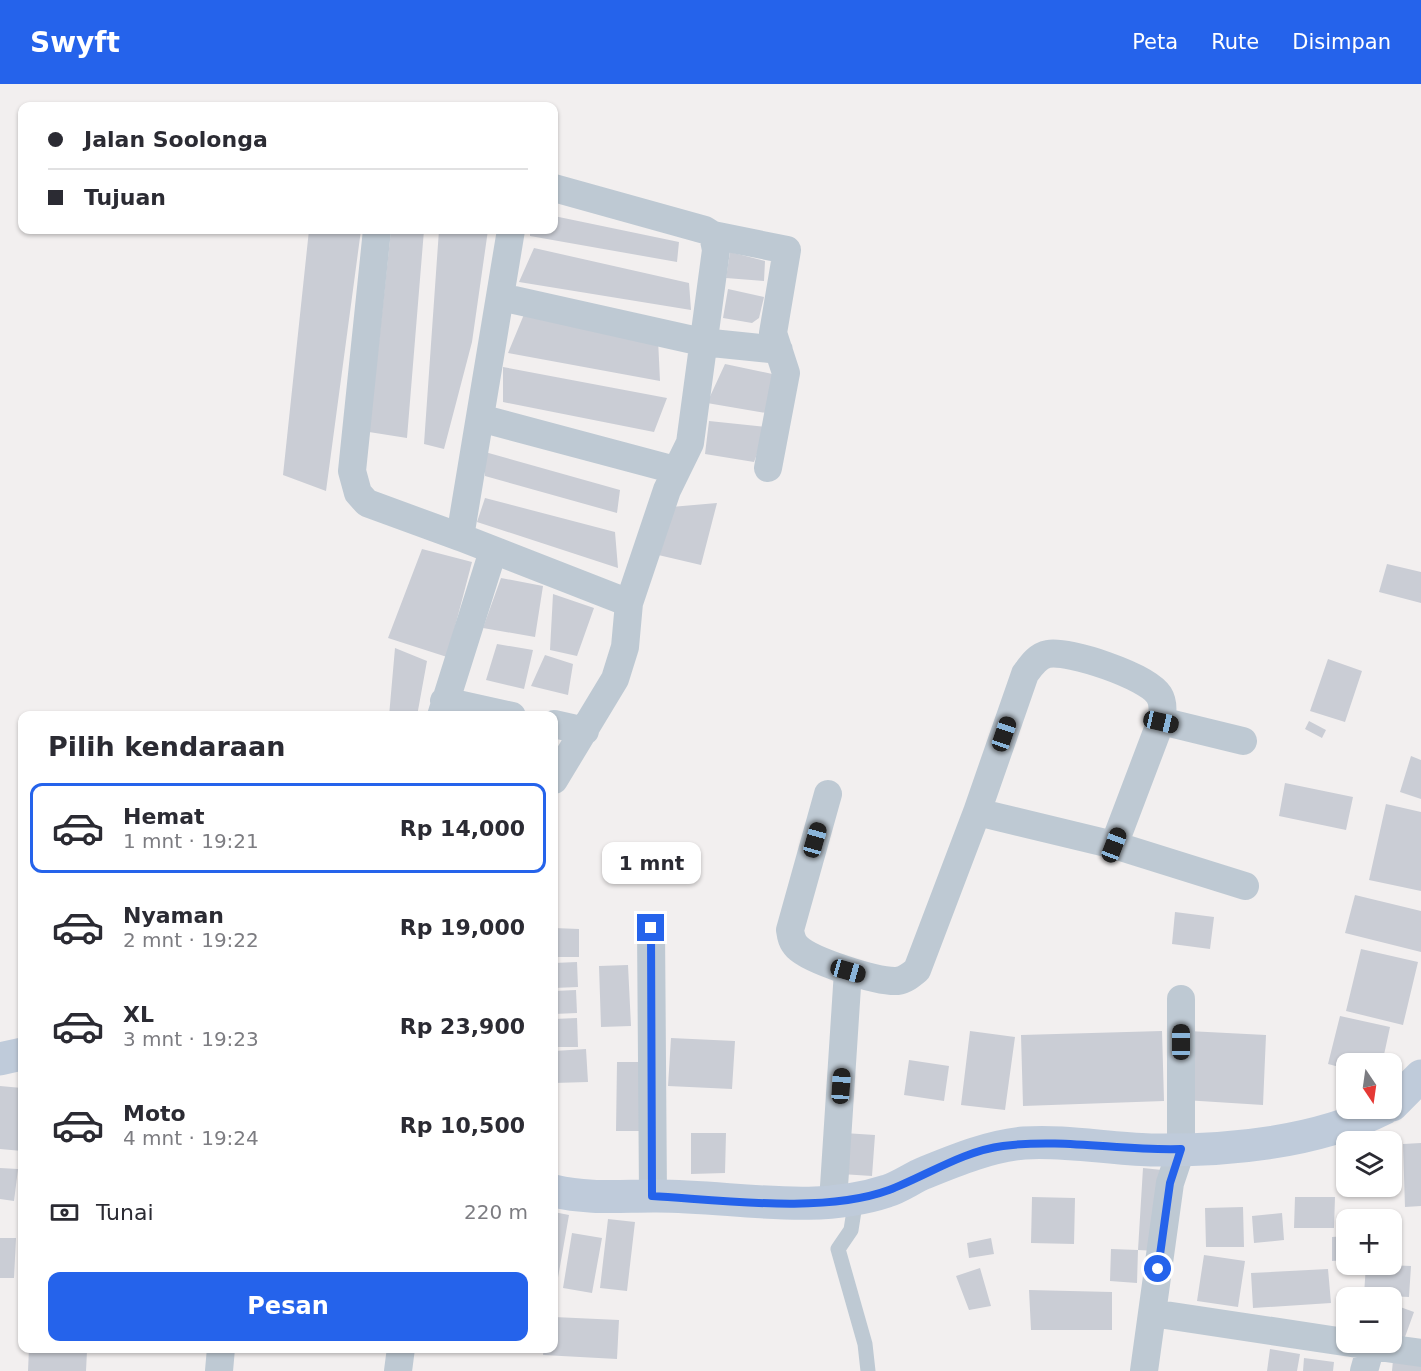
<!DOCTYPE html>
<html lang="id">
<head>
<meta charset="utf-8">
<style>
  :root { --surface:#fff; --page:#f2f2f3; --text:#2b2b33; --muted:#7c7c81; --line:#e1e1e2; --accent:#2563eb }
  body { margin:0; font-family:"DejaVu Sans",sans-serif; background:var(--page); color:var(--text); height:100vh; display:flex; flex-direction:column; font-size:22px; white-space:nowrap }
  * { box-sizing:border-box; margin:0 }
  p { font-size:20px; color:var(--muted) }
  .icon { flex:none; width:33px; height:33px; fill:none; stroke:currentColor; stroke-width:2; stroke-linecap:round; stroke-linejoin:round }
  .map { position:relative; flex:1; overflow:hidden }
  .panel { position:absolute; left:18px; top:627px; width:540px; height:642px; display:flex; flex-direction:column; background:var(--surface); border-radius:12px; box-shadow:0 2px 4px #0004 }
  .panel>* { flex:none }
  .hud { position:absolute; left:18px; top:18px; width:540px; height:132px; border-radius:12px; box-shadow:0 2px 4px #0004; display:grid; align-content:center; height:132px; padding:0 30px; background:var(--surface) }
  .needle { width:39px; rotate:167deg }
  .controls { position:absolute; left:1336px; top:969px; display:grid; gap:12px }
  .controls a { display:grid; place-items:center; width:66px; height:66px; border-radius:12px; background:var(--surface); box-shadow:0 2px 4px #0004; font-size:30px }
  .end { position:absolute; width:27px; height:27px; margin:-14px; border:8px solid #2563eb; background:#fff; box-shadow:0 0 0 3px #fff }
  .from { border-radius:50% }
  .bubble { position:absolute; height:42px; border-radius:12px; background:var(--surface); box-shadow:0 2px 4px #0004; font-size:20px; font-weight:700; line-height:42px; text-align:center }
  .car { position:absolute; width:18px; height:36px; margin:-18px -9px; border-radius:8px; box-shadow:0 0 4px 2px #0007; background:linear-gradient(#222 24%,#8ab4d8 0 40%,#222 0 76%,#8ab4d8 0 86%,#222 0) }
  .hud b { display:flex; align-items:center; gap:21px; height:57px; font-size:22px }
  .hud b+b { border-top:2px solid var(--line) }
  .hud i { width:15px; height:15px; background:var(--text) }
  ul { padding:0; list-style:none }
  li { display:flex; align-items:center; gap:18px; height:90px; margin:0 12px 9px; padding:0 18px; border:3px solid transparent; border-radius:12px }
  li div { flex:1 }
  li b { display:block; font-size:22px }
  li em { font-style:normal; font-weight:700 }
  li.on { border-color:var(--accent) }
  li>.icon { width:54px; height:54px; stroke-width:1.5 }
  h2 { padding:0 30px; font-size:27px; line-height:72px }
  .pay { display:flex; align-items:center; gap:15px; height:66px; padding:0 30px; font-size:22px }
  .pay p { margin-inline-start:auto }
  .action { display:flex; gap:12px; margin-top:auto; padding:12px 30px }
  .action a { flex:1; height:69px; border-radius:12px; background:var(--accent); color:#fff; font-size:24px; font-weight:700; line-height:69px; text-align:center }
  header { display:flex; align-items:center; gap:36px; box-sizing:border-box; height:84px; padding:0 30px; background:var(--accent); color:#fff }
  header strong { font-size:28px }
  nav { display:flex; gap:33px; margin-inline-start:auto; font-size:21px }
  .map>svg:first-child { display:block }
  .building { fill:#cacdd5 }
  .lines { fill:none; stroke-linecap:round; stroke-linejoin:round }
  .lane { stroke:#bec9d3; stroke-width:15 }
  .street { stroke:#bec9d3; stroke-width:28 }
  .secondary { stroke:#bfcbda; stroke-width:33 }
  .route { stroke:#2563eb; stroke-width:8 }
</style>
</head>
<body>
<header>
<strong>Swyft</strong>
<nav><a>Peta</a><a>Rute</a><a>Disimpan</a></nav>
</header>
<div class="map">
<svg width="1421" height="1287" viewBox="0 0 1421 1287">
  <rect width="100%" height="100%" fill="#f2efef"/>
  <path class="building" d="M554 132 679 158 677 178 530 152V146H554Z
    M309 146H361L326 407 283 391Z
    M391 146H424L407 354 369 348Z
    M439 146H488L472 258 444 365 424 360Z
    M534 164 689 199 691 226 519 198Z
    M730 168 765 177 764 197 726 194Z
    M728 205 764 213 759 234 752 239 723 234Z
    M525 228 658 255 660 297 508 269Z
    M725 280 777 291 772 330 707 319Z
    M503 283 667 314 654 348 503 318Z
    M709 337 767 343 754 378 705 370Z
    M485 368 620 406 617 429 485 392Z
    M485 414 615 448 618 484 477 438Z
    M717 419 701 481 654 470 671 423Z
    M422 465 472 478 447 573 388 554Z
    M1387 480 1421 488V519L1379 508Z
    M501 494 543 502 535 553 483 544Z
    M553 510 594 524 577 572 550 566Z
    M497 560 533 566 524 605 486 596Z
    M395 564 427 577 417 632H389Z
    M545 571 573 580 568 611 531 602Z
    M1328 575 1362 587 1345 638 1310 627Z
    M1309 637 1326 646 1322 654 1305 645Z
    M1411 672 1421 676V715L1400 708Z
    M1285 699 1353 713 1346 746 1279 732Z
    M1386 720 1421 728V807L1369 796Z
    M1355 811 1421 827V868L1345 849Z
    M1175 828 1214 833 1210 865 1172 860Z
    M554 844 579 845V873H554Z
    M1361 865 1418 878 1403 941 1346 927Z
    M577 878 578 903 554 904V879Z
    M628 881 631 942 601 943 599 882Z
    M576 906 577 929 554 930V907Z
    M1340 932 1390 943 1382 980H1347V985L1328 980Z
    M577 934 578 963H554V935Z
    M970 947 1015 953 1005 1026 961 1021Z
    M1162 947 1164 1017 1023 1022 1021 951Z
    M1188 947 1266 951 1263 1021 1184 1016Z
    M671 954 735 957 732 1005 668 1002Z
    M586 965 588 998 554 999V967Z
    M909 976 949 982 944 1017 904 1011Z
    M617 978H646L644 1047H616Z
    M0 1002 22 1004V1067L0 1065Z
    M691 1049H726L725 1089 691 1090Z
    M844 1049 875 1051 872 1092 841 1090Z
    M1421 1059V1122L1405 1123 1403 1060Z
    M0 1084 18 1085 14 1117 0 1115Z
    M1143 1084 1162 1086 1158 1167 1138 1166Z
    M1032 1113 1075 1114 1074 1160 1031 1159Z
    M1295 1113H1335L1334 1144H1294Z
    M1243 1123 1244 1163H1206L1205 1124Z
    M554 1128 569 1131 556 1205H554Z
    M1282 1129 1284 1156 1254 1159 1252 1132Z
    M608 1135 635 1138 627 1207 600 1204Z
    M572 1149 602 1154 592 1209 563 1204Z
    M1347 1152V1176L1332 1177V1153Z
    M0 1154H16L14 1194H0Z
    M991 1154 994 1170 969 1174 967 1159Z
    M1111 1165 1138 1166 1137 1199 1110 1197Z
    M1204 1171 1245 1177 1238 1223 1197 1217Z
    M1366 1180 1411 1182 1409 1213 1364 1211Z
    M980 1184 991 1222 969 1226 956 1192Z
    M1328 1185 1331 1219 1253 1224 1251 1189Z
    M1029 1206 1112 1208V1246H1031Z
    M1392 1220 1414 1228 1401 1264 1392 1258Z
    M554 1233 619 1236 617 1275 543 1271 544 1264H554Z
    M29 1264 87 1267 86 1287H28Z
    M1270 1265 1300 1270 1297 1287H1267Z
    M1304 1274 1334 1278 1333 1287H1303Z
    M1393 1276 1421 1280V1287H1392Z"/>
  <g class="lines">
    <path class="lane" d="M856 1114 851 1146 838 1165 865 1260 868 1287"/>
    <path class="street" d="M554 104 705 146 713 151 787 166 773 249 786 289 768 384
      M377 146 352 387 358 409 367 419 460 453
      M511 146 460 453 629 519 625 563 615 595 554 696
      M501 213 702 258 779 266
      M480 334 675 386
      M629 519 667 406 690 359 716 166 713 151
      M444 617 512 632
      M441 632 493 467
      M554 640 585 647
      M828 710 790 846C791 853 792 858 797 863 811 877 877 898 897 897 905 896 911 891 917 886L977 728 1025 590C1031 582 1037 572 1048 570 1069 566 1147 592 1159 611 1164 619 1163 628 1161 637L1243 657
      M977 728 1114 761 1245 802
      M1114 761 1161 637
      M651 844 653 1112
      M833 1118 848 887
      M1152 1229 1371 1262 1364 1287
      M1371 1262 1421 1269
      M219 1287 221 1264
      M398 1287 401 1264
      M1144 1287 1170 1099 1181 1066V915"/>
    <path class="secondary" d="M0 975 22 970
      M1392 1021 1421 992
      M554 1107C587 1115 619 1112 653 1112 730 1111 812 1132 887 1107 900 1103 912 1094 924 1089 956 1076 990 1062 1024 1059 1066 1056 1108 1065 1151 1066 1228 1067 1316 1059 1385 1024"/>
  </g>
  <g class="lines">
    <path class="route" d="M651 844 652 1112C721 1116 824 1130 889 1106 926 1092 963 1067 1003 1062 1062 1054 1122 1067 1181 1065L1170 1099 1158 1185"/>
  </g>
</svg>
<div class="controls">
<a><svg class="needle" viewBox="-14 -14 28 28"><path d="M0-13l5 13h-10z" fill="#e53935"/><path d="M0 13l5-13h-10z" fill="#7c7c81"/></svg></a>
<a><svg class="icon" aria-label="layers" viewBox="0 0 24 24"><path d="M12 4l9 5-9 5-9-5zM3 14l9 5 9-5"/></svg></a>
<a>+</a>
<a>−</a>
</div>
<i class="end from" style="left:1158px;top:1185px"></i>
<i class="end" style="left:651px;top:844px"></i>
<div class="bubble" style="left:602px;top:758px;width:99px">1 mnt</div>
<i class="car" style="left:1161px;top:638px;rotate:103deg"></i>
<i class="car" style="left:1004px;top:650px;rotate:19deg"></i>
<i class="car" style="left:815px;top:756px;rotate:16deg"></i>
<i class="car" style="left:1114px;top:761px;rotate:21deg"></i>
<i class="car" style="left:848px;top:887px;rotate:106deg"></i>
<i class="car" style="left:1181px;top:958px;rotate:0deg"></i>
<i class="car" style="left:841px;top:1002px;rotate:4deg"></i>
<div class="hud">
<b><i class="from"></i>Jalan Soolonga</b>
<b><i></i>Tujuan</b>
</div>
<section class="panel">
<h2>Pilih kendaraan</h2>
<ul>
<li class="on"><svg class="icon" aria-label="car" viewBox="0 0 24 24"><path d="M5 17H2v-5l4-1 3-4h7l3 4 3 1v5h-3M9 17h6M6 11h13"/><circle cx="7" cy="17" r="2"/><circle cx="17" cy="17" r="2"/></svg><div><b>Hemat</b><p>1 mnt · 19:21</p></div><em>Rp 14,000</em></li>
<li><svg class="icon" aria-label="car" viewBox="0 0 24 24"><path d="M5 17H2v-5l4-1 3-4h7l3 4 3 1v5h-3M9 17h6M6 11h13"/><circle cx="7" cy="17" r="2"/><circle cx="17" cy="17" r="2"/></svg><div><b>Nyaman</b><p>2 mnt · 19:22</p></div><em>Rp 19,000</em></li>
<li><svg class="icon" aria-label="car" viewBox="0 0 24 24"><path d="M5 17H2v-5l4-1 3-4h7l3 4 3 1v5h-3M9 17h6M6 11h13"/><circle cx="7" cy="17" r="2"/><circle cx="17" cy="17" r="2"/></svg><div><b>XL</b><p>3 mnt · 19:23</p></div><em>Rp 23,900</em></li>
<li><svg class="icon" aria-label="car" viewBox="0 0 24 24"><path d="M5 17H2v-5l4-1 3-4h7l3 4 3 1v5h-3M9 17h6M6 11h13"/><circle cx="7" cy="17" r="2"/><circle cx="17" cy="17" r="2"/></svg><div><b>Moto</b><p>4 mnt · 19:24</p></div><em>Rp 10,500</em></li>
</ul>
<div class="pay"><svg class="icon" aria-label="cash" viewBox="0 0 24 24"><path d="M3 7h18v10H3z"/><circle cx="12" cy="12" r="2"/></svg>Tunai<p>220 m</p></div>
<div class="action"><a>Pesan</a></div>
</section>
</div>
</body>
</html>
